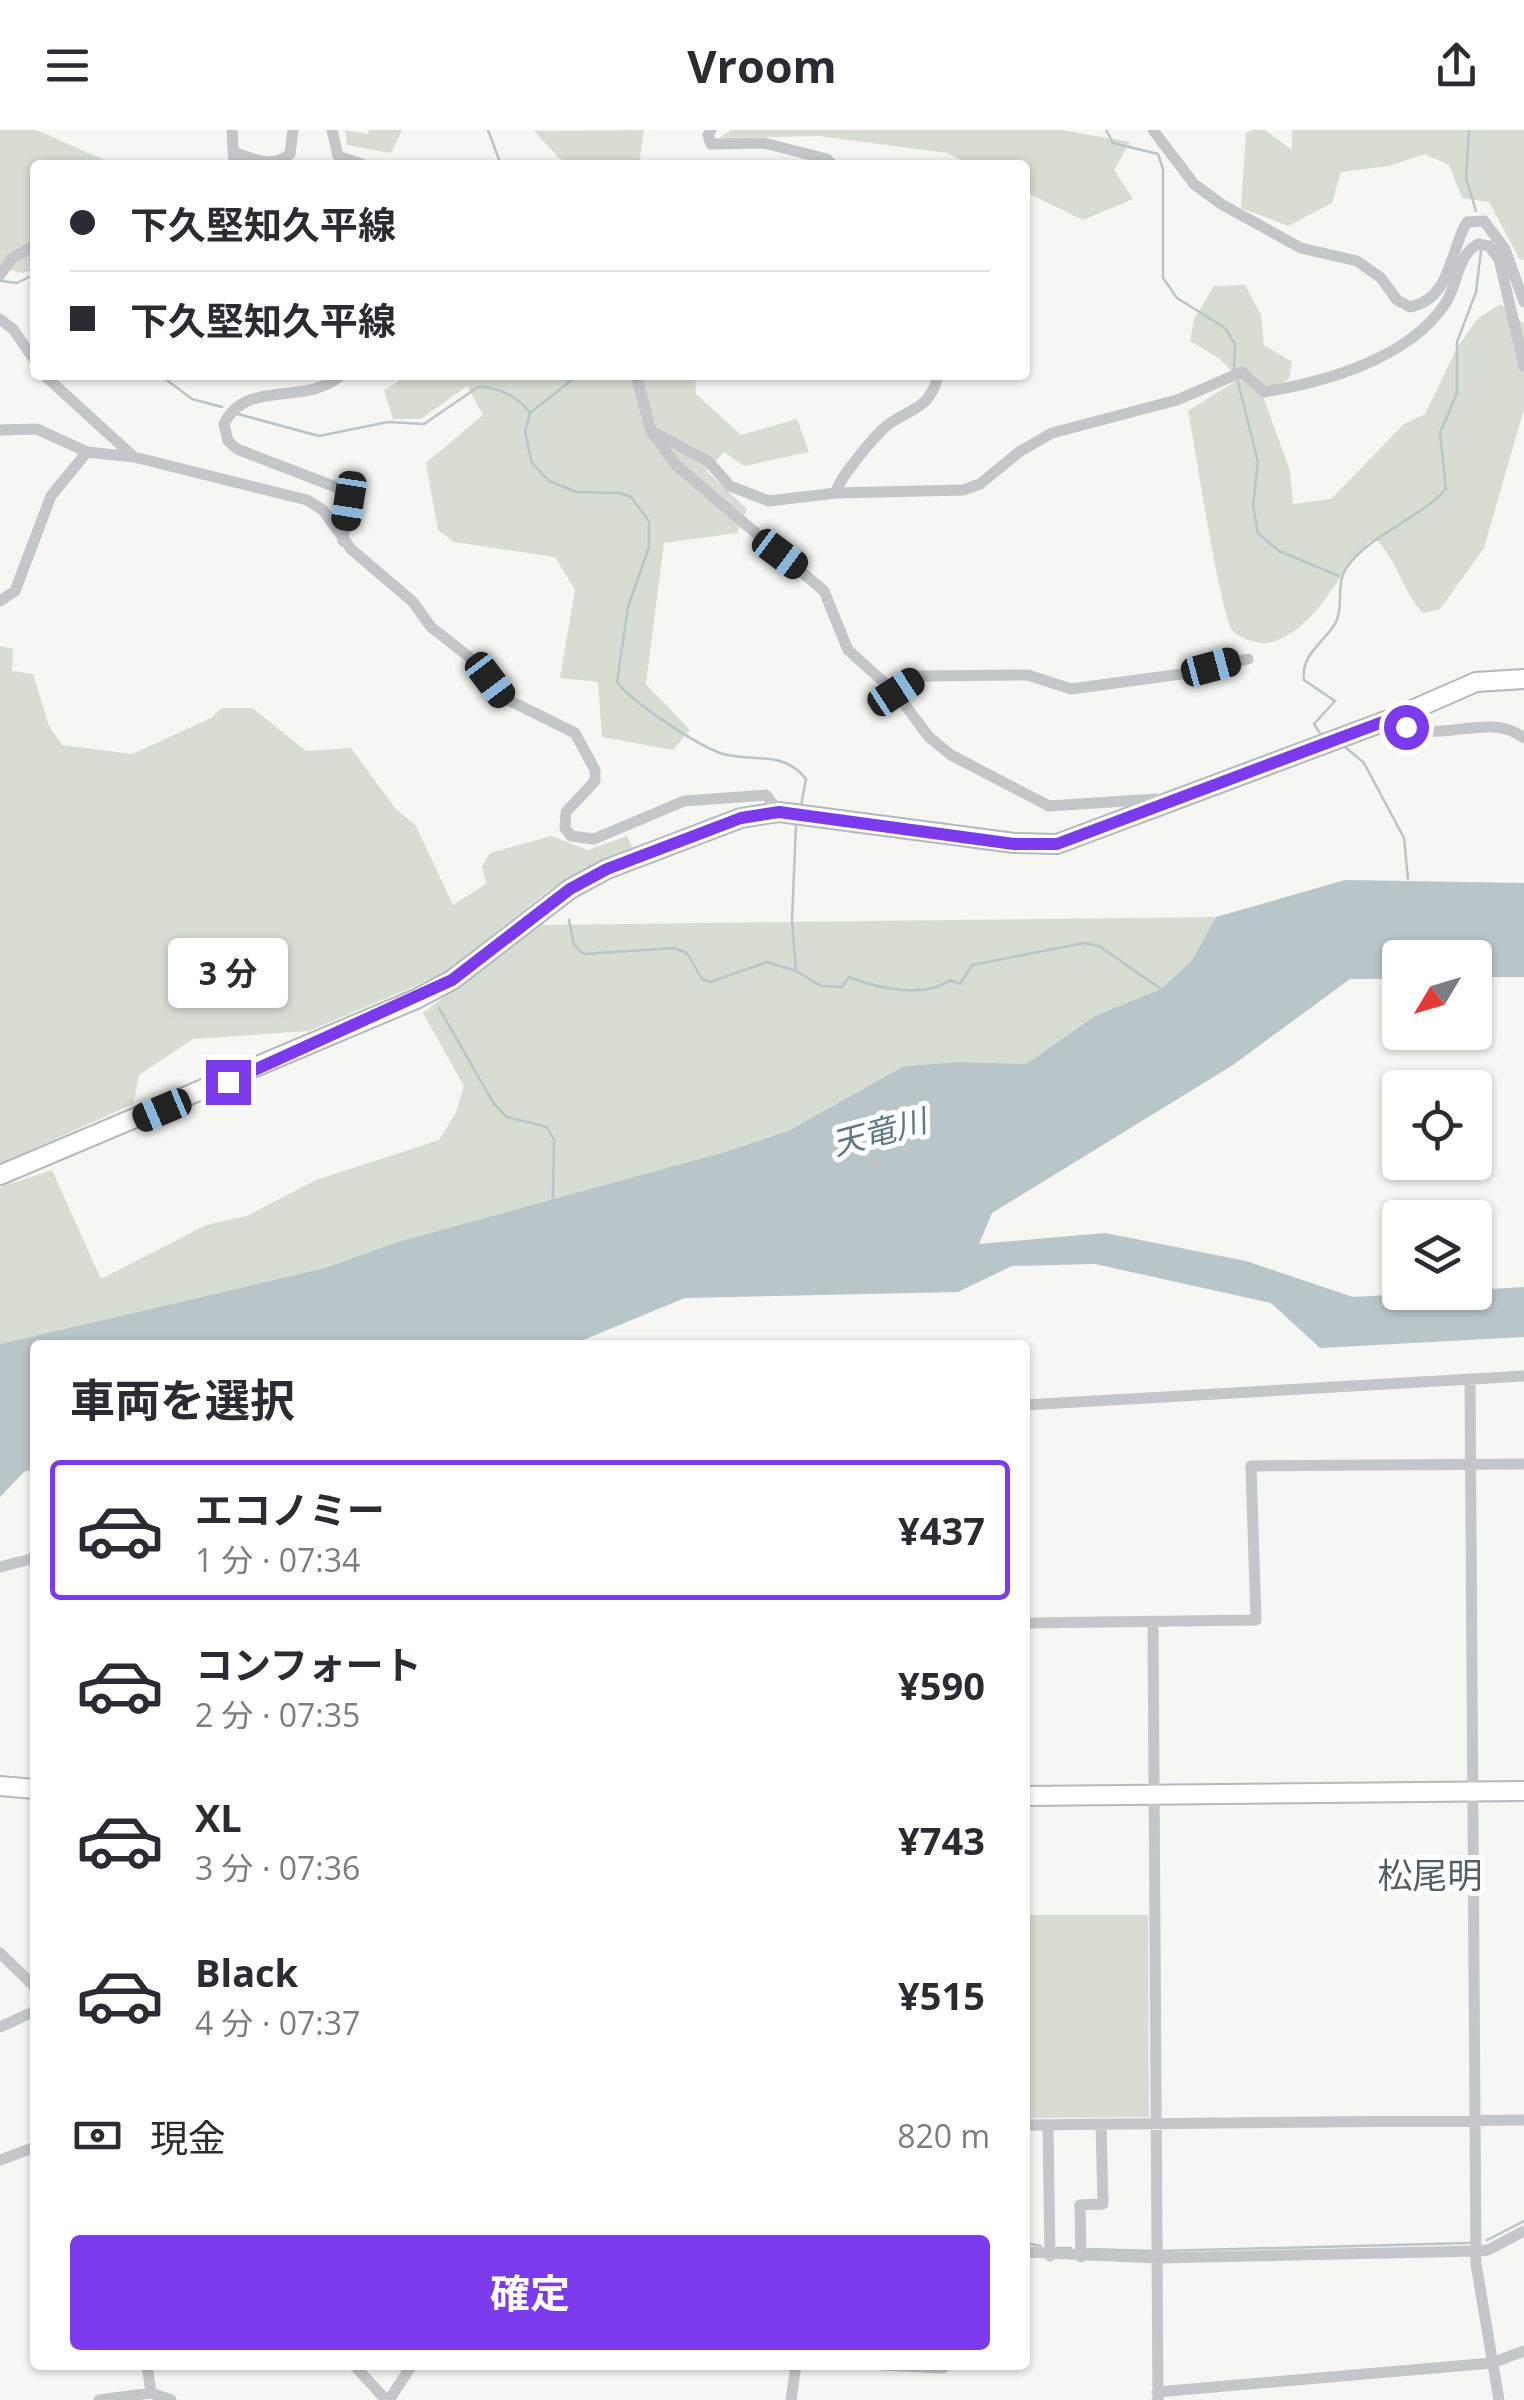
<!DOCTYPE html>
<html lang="ja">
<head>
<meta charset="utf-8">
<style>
  :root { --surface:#fff; --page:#f2f2f3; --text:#2b2b33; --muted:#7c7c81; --line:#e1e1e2; --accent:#7c3aed }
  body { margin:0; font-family:"Open Sans","Noto Sans JP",sans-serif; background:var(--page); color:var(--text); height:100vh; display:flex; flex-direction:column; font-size:38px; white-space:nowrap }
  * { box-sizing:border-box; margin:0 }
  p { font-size:32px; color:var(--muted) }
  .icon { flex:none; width:55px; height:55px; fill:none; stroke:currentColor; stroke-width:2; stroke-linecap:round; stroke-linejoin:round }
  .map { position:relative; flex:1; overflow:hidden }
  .details { position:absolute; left:30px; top:1210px; width:1000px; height:1030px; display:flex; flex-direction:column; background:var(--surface); border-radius:10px; box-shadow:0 2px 8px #0004 }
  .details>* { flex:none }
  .hud { position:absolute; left:30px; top:30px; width:1000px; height:220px; border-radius:10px; box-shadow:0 2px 8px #0004; display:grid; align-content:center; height:220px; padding:0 40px; background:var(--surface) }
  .needle { width:65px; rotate:232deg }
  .controls { position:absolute; left:1382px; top:810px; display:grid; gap:20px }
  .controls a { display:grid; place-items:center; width:110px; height:110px; border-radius:10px; background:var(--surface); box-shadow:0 2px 8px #0004; font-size:50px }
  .end { position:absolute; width:45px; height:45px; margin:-22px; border:12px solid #7c3aed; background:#fff; box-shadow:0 0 0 5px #fff }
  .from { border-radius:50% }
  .bubble { position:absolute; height:70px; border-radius:10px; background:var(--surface); box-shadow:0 2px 8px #0004; font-size:32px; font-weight:700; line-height:70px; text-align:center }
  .car { position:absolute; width:30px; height:60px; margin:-30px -15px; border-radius:12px; box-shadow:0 0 8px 2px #0007; background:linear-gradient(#222 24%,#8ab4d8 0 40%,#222 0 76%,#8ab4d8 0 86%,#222 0) }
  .hud b { display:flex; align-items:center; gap:35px; height:95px; font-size:38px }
  .hud b+b { border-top:2px solid var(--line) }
  .hud i { width:25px; height:25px; background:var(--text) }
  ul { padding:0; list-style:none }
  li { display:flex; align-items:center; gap:30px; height:140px; margin:0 20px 15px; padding:0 20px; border:5px solid transparent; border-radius:10px }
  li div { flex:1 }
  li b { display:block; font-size:38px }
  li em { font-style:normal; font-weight:700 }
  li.active { border-color:var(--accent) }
  li>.icon { width:90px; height:90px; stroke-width:1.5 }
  h2 { padding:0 40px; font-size:45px; line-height:120px }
  .pay { display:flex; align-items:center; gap:25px; height:110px; padding:0 40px; font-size:38px }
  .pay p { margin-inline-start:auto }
  .button { display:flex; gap:20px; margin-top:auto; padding:20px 40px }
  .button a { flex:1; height:115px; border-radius:10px; background:var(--accent); color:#fff; font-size:40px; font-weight:700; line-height:115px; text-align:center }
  header { display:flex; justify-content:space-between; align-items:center; height:130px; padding:0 40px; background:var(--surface); font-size:45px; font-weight:700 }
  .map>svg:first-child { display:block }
  .green { fill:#d7ddd3 }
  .water { fill:#b9c6c9 }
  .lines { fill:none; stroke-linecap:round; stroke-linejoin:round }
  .stream { stroke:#b9c6c9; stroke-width:2.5 }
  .secondary-casing { stroke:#b3b9bd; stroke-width:22 }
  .street { stroke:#c3c7ca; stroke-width:11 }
  .secondary { stroke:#fff; stroke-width:18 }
  .route { stroke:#7c3aed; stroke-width:12 }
  .labels { text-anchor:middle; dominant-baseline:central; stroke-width:10; stroke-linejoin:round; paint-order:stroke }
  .water-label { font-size:32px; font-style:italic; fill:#5f7881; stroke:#fff }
  .quarter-label { font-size:35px; fill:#525f69; stroke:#fff }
</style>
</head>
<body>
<header><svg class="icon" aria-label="menu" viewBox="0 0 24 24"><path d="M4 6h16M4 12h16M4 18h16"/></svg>Vroom<svg class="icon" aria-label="share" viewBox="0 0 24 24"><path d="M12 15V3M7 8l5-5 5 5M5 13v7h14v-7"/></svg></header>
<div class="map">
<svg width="1524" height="2270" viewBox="0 0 1524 2270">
  <rect width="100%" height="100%" fill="#f6f6f2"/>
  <path class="green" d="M0 0H36L116 35H35V139L23 143 0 138Z
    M345 0 368 4 369 0H402L391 23 347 15Z
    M644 0 639 35H566L534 1Z
    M731 0H1062L1130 12 1114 40 1133 69 1083 90 1025 62V35H970L947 23 818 6 720 8Z
    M1253 0H1265L1292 20V0H1524V129L1520 130 1489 72 1462 68 1449 35 1425 24 1389 36 1341 42 1332 73 1288 96 1241 78 1246 3Z
    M1245 155 1261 185 1264 215 1292 232 1289 249 1263 266 1290 341 1293 374 1331 369 1404 294 1425 284 1457 218 1478 188 1501 174 1524 194V279L1484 418 1440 479 1423 483C1402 460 1400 436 1378 411H1370C1336 443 1322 492 1276 511 1264 516 1242 511 1233 501 1220 487 1195 314 1188 281L1239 249 1220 229 1190 211 1194 189 1214 156Z
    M409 245H695L696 264 741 305 797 289 809 322 744 336 724 322 706 341 747 379 737 403 664 413 646 554 690 600 673 620 602 607 598 552 560 548 575 460 555 427 454 412 438 400 426 333 483 285 467 256 421 289H393L384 260Z
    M0 516 13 519 12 541 33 544 49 596 62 615 132 624 211 588 222 578H252L306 621 351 618 395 678 416 696 453 775 486 754 482 736 490 723 551 706 588 720 627 706 634 720 549 760 443 844 309 901 193 909 139 945 133 974 0 1034Z
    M1216 787 1192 830 1161 859 1095 886 1026 934 958 932 904 936 788 1001 721 1023 397 1112 325 1138 0 1214V1057L52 1040 101 1149 206 1095 247 1086 316 1050 439 1010 456 982 464 956 423 883 538 795Z
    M1025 1785H1148L1149 1987 1025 1988Z"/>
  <path class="water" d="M1345 750 1524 753V847H1475V828H1400V849H1350L1233 935 992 1083 979 1114 1105 1103 1246 1131 1353 1167 1524 1157V1207L1320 1218 1271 1173 1095 1134 1012 1136 958 1162 685 1168 571 1215H35V1339L24 1342 0 1367V1214L325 1138 397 1112 721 1023 788 1001 904 936 958 932 1026 934 1095 886 1161 859 1192 830 1216 787Z"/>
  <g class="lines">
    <path class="stream" d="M488 0 501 35
      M1106 0 1113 13 1158 24 1163 39V148L1177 168 1225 198 1235 214 1234 240
      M1469 0 1466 48 1476 81
      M1 151 17 153 35 144
      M160 245 192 269 222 277
      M578 245 530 283 525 302 532 333 549 351 576 362 620 363 631 367 649 391V417L628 477 617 552C632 572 703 620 727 625 758 631 785 622 806 649L801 676
      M1237 248 1258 332 1253 375 1258 403 1279 421 1339 446
      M238 284 319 306 388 292 424 294 478 257C496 256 519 267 530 283
      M1321 605 1314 594 1335 571 1304 550C1301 526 1320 515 1333 497 1346 479 1334 455 1347 437 1372 403 1418 390 1446 359L1440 303 1457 263V212L1476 162 1481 121
      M1344 616 1364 633 1404 708 1408 749
      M796 694 792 791 796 841 821 856 842 857 849 847C876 858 925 869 950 850L960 854 972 835 1084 813 1099 816 1161 859
      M569 790 574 815 584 824 674 818 687 823 702 849 710 852 767 832 796 841
      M439 878 494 974 507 987 547 997 554 1010 553 1070
      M1487 2110 1524 2091
      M1025 2113 1041 2116
      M1057 2118H1071
      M1088 2119 1152 2121
      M1160 2121 1470 2113"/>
    <defs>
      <path id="secondary" d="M0 1045 416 869 452 850 570 759 607 739 741 688 779 682 1014 713 1057 714 1396 587 1476 552 1524 549
        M0 1656 35 1659
        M1025 1666 1524 1661"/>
    </defs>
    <use href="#secondary" class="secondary-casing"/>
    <path class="street" d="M232 0 234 35
      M332 0 338 26 364 35
      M711 0 708 5 711 14 764 13 827 29 832 35
      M1153 0 1194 54 1221 74 1301 118 1357 131 1381 148 1397 170 1410 177C1452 168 1449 122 1467 92L1484 91 1505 119 1524 172
      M233 22C254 29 271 39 290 24L293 0
      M0 145 12 128 35 116
      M0 189 13 199 35 231
      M44 245 134 327
      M341 245C306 277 246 248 224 294L228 311 237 319 346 361 349 371 343 411
      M636 245 651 301 676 335 824 461 848 520 896 563 929 607 951 625 1049 676 1156 669
      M0 300 37 299 87 322 134 327 307 370 323 380 351 419 413 472 431 497 478 534 502 567 575 603 595 640V651L566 682 565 698 571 706 594 709 684 671 766 665 779 682
      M651 301 708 331 730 356 769 371 836 363 963 360 980 354 1019 322 1052 303 1177 270 1242 242 1264 262C1325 252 1408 229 1445 174 1458 155 1457 125 1478 114L1489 116 1499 129 1524 236
      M836 363C838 349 871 311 883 299 905 278 930 283 938 245
      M0 471 15 461 51 366 87 322
      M896 563 921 546 1028 545 1071 559 1189 543 1248 529
      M1396 587C1431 622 1485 578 1524 608
      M1470 1250 1476 2134 1499 2270
      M1025 1275 1524 1246
      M0 1437 35 1428
      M1025 1493 1256 1490 1251 1336 1524 1334
      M1153 1493 1158 2270
      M0 1823 35 1857
      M0 1897 35 1881
      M1025 1995 1524 1990
      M1048 1995 1050 2126
      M0 2030 35 2017
      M1025 2122 1157 2128 1477 2121 1488 2120 1524 2101
      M1081 2127 1080 2075 1103 2074 1101 1994
      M147 2235 151 2263
      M354 2235 386 2270
      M882 2235 943 2238
      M1157 2262 1492 2233 1524 2221
      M99 2270 151 2263 171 2270
      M389 2270 412 2235
      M791 2270 796 2235"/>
    <use href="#secondary" class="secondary"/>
  </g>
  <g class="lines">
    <path class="route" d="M228 952 452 850 570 759 607 739 741 688 779 682 1014 714H1057L1396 587 1406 597"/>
  </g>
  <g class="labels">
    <g class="water-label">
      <text transform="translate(879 1001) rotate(-15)">天竜川</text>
    </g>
    <g class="quarter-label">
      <text x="1430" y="1744">松尾明</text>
    </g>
  </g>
</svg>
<div class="controls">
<a><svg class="needle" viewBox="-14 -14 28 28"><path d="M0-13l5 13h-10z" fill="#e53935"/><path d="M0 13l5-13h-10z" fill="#7c7c81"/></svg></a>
<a><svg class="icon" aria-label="locate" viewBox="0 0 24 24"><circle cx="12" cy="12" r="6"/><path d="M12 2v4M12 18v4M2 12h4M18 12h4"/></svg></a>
<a><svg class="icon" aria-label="layers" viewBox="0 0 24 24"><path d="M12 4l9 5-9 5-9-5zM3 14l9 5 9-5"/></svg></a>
</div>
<i class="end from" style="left:1406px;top:597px"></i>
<i class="end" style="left:228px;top:952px"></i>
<div class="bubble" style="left:168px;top:808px;width:120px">3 分</div>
<i class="car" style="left:349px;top:371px;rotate:189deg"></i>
<i class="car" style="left:780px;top:424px;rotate:127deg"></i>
<i class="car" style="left:1211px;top:537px;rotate:75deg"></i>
<i class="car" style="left:490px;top:550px;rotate:143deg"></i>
<i class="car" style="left:896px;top:562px;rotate:57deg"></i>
<i class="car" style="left:162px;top:980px;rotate:247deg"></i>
<div class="hud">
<b><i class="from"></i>下久堅知久平線</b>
<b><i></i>下久堅知久平線</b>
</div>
<section class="details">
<h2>車両を選択</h2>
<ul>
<li class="active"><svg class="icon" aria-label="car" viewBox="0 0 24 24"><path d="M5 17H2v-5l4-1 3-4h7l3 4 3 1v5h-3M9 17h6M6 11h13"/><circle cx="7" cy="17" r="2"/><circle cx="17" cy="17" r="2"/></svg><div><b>エコノミー</b><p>1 分 · 07:34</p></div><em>¥437</em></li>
<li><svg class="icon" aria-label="car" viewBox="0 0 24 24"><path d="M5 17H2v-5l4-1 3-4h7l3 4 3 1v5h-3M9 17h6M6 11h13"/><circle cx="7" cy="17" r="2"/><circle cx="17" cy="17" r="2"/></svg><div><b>コンフォート</b><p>2 分 · 07:35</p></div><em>¥590</em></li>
<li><svg class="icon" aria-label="car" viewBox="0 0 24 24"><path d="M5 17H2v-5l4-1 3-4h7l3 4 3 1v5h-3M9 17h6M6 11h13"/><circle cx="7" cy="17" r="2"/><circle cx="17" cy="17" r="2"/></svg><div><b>XL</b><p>3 分 · 07:36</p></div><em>¥743</em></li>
<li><svg class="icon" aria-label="car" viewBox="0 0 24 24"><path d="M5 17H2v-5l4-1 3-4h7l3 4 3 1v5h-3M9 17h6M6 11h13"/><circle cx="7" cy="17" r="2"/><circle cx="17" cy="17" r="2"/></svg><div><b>Black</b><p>4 分 · 07:37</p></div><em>¥515</em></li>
</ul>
<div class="pay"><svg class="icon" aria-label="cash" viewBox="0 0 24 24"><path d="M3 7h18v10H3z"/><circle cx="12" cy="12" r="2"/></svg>現金<p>820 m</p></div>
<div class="button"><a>確定</a></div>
</section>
</div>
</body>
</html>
